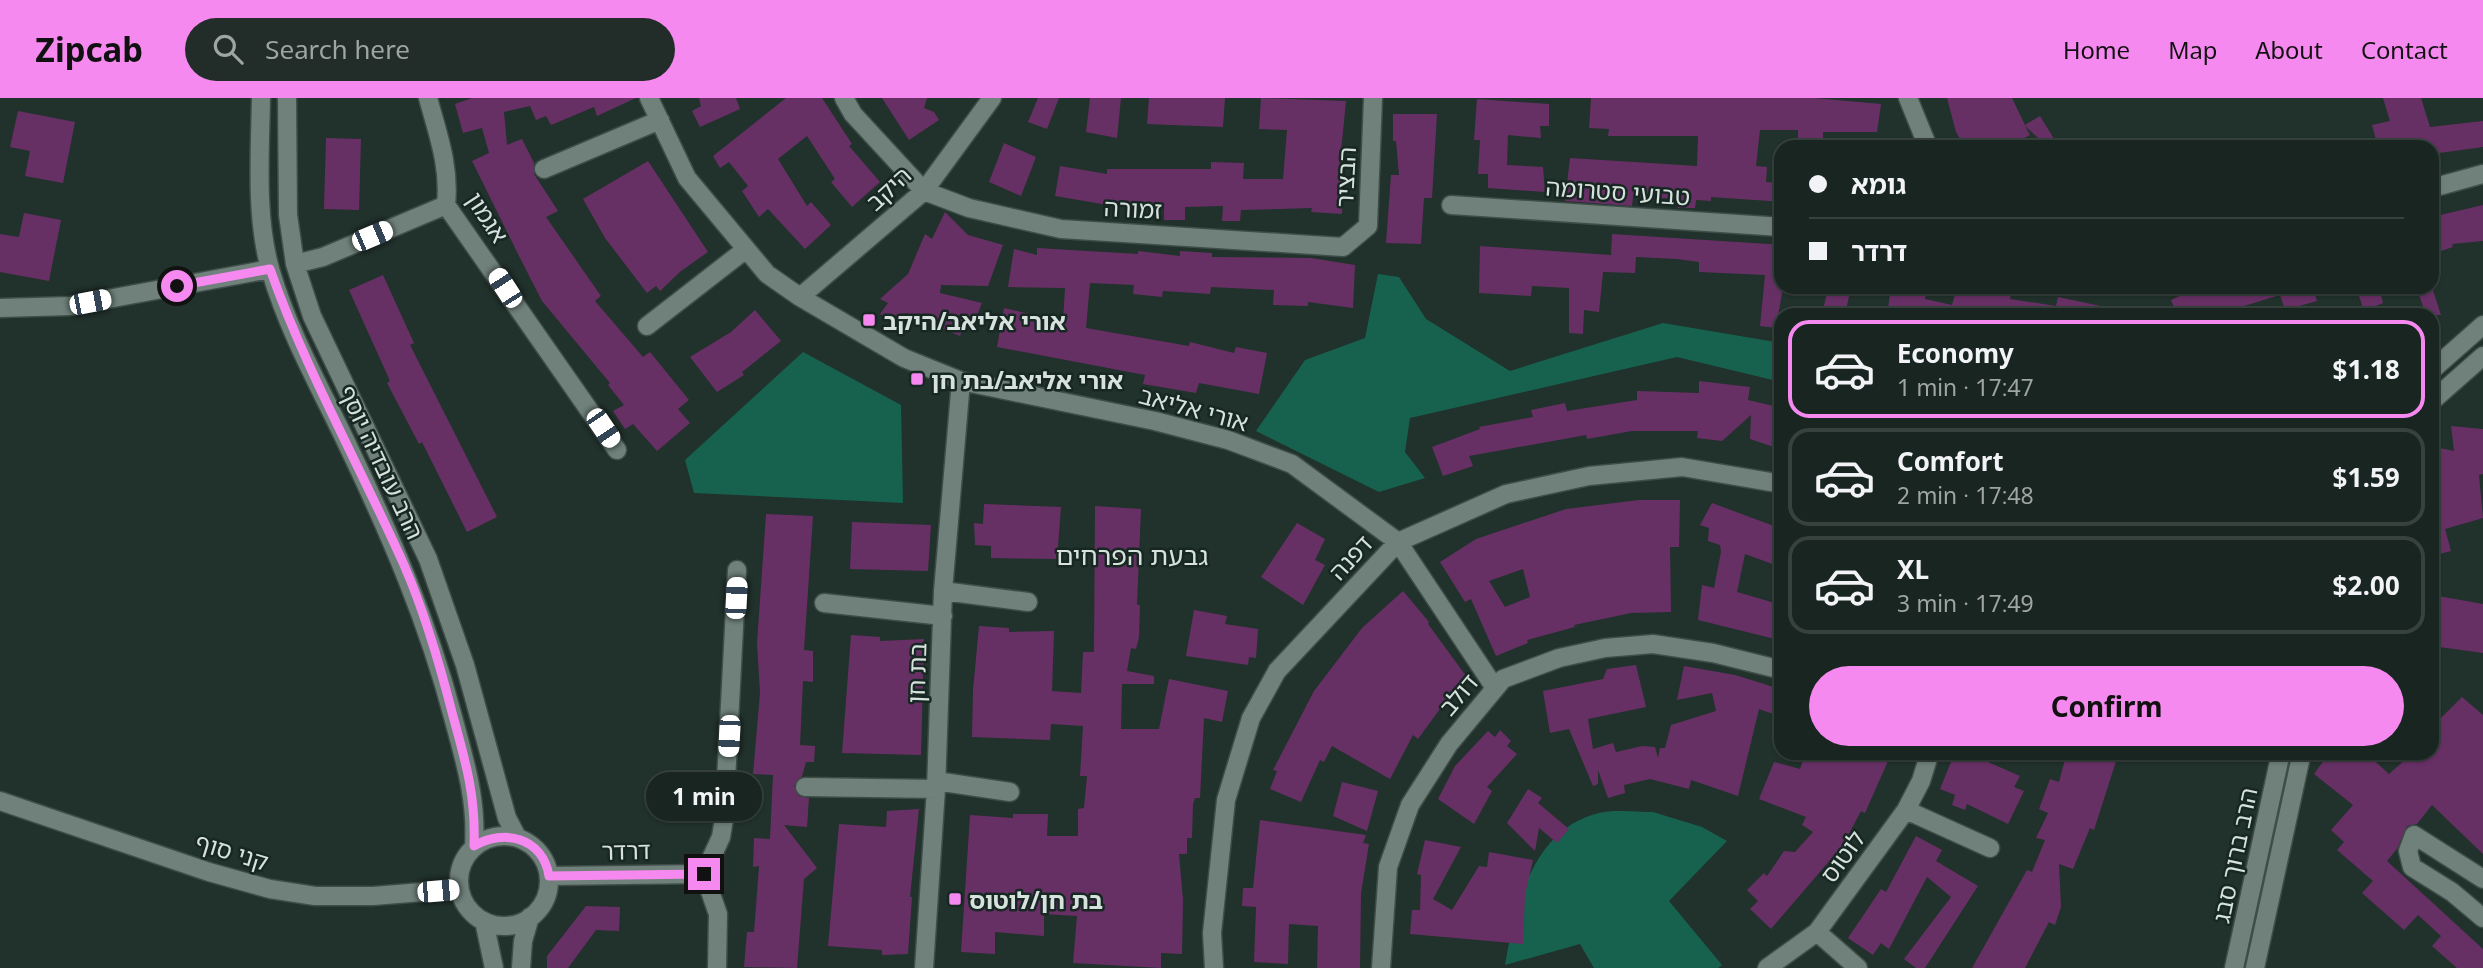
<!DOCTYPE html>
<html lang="en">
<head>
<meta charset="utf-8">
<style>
  :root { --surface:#192520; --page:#222d29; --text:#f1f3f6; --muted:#9fa5a5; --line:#37423e; --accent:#f589ef }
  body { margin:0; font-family:Georgia,"Noto Sans Hebrew",serif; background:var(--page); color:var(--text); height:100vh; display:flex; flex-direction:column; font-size:26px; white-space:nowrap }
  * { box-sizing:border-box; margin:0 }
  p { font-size:23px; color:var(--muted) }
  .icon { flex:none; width:38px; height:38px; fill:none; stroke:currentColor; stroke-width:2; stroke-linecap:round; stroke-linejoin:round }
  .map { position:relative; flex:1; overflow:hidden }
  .panel { position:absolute; left:1774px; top:210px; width:665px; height:452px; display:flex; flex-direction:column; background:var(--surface); border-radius:21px; box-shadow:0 2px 5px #0004,0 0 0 2px var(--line) }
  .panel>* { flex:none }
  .guide { position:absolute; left:1774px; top:42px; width:665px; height:154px; border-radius:21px; box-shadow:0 2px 5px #0004,0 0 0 2px var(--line); display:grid; align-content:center; height:154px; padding:0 35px; background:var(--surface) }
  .end { position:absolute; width:32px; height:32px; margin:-16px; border:9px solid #f589ef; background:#111; box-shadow:0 0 0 4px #111 }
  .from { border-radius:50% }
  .bubble { position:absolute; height:49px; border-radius:24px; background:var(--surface); box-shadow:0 2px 5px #0004,0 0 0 2px var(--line); font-size:23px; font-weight:700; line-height:49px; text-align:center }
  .car { position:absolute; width:21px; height:42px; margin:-21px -10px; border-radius:9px; box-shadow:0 0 5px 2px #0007; background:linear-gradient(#fff 24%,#345 0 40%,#fff 0 76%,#345 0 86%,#fff 0) }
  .guide b { display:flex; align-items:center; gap:24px; height:66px; font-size:26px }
  .guide b+b { border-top:2px solid var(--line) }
  .guide i { width:18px; height:18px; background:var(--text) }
  ul { padding:12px 0 0; list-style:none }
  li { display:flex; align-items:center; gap:21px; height:98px; margin:0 14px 10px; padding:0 21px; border:4px solid var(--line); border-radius:21px }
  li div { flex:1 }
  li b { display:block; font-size:26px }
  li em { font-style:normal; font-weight:700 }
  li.on { border-color:var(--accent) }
  li>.icon { width:63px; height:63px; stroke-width:1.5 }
  .primary-button { display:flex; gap:14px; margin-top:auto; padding:14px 35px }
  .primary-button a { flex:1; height:80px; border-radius:42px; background:var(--accent); color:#111; font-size:28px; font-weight:700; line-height:80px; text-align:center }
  header { display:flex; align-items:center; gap:42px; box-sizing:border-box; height:98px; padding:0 35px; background:var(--accent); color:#111 }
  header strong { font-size:33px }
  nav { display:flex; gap:38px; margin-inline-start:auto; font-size:24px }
  .search { width:490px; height:63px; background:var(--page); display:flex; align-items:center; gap:18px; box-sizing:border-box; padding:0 24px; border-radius:38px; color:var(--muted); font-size:26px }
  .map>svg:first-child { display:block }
  .green { fill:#17624f }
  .building { fill:#673065; fill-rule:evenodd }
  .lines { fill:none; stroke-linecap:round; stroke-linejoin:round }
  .minor-casing { stroke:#3f4d48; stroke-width:21 }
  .minor { stroke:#6f817a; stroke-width:18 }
  .route { stroke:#f589ef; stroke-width:9 }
  .poi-dot { fill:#f589ef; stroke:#172722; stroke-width:2.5 }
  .labels { text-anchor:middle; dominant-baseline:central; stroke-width:5; stroke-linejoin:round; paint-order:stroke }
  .street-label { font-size:24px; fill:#d7e1dd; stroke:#172722 }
  .poi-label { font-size:24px; font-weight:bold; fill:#d7e1dd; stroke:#172722; text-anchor:start }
  .neighbourhood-label { font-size:26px; fill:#d7e1dd; stroke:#172722 }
</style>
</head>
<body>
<header>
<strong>Zipcab</strong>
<div class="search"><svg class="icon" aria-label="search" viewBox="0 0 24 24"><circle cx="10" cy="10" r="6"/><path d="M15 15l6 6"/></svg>Search here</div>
<nav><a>Home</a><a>Map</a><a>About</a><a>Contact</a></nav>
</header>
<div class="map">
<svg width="2483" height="870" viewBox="0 0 2483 870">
  <rect width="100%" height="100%" fill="#21312b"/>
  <path class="green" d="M1378 176 1399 179 1426 221 1510 273 1663 225 1781 245V284L1677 259 1410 320 1405 354 1425 380 1379 394 1256 333 1305 262 1365 240Z
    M803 254 901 307 903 405 694 395 685 362Z
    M1653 714 1702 729 1727 743 1669 803 1722 867 1718 870H1594L1580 846 1505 867C1515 809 1532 731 1599 715 1615 711 1636 714 1653 714Z"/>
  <path class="building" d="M472 0H636L597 18 594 9 551 27 546 18 536 22 530 8 504 14 507 47 522 41 534 65V76L558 113 546 119 601 198 595 203 643 259 650 254 689 302 678 311 690 325 657 353 633 326 625 331 613 313 624 307 608 287 610 285 542 203 520 160 472 63 489 55 482 30 463 35 455 6Z
    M699 0H736L740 11 700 29 692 13 701 8Z
    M786 0H822L852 46 849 48 880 84 852 109 831 84 835 81 807 38 778 61 807 108 811 104 831 127 805 151 768 111 759 119 742 93 748 88 729 64 720 70 713 58Z
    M882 0H927L924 10 934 14 939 22 909 42Z
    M1038 0H1059L1047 31 1028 24Z
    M1090 0H1121L1117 40 1086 34Z
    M1149 0H1225L1223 29 1147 26Z
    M1261 0 1346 3 1339 74 1344 75 1342 116 1311 114 1312 110 1241 112 1240 123H1222L1223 108 1185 109V122H1164V107L1102 106 1055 98 1060 68 1107 76V71H1211V64L1244 65 1243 81H1283L1287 32 1259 31Z
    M1591 0H1814L1881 6 1877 34H1823V41L1798 42V32H1760L1756 68 1767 69 1766 84 1782 85V104L1711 99V103L1696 102 1695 110H1678V101L1633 98 1632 108 1565 103 1570 60 1697 68 1698 38H1608L1609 31 1589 30Z
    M1947 0H2012L2025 27 2040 18 2059 49H2048L2025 28 2030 37 2007 49H1965L1956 34Z
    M2383 0H2421L2430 29 2483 23V49L2432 56V49H2378L2372 27 2390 23Z
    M1477 1 1549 6V28H1540L1541 40 1508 37 1507 67 1543 69 1545 94 1488 90V76H1478L1480 42H1474Z
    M18 13 75 24 63 85 25 78 30 53 10 49Z
    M1393 16H1437L1432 100H1424L1421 146 1386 145 1391 77H1399L1396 43H1393Z
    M326 40 361 41 359 112 324 111Z
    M1004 45 1036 59 1021 98 989 84Z
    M648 63 708 154 681 173 660 193 656 188 647 195 605 140 583 101Z
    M2483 107V143L2452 146 2453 149 2432 156V119Z
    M945 114 968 137 1003 147 988 188 941 187 940 195 982 205 975 222 967 219 960 238 905 215 899 226 880 216 888 205 880 201 908 176 925 136 932 141Z
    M24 115 61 122 49 183 0 174V136L19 139Z
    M1612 136 1782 147V195L1776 230 1760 228 1765 177 1699 174V164L1677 161 1636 159 1635 175 1603 174 1599 214 1584 212 1583 236 1569 235V190L1532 188 1531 198 1479 195 1480 148 1611 157Z
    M1037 150 1138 156V153L1180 158V153L1212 155V159L1311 160 1355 167 1353 210 1308 204V208L1273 207 1274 192 1211 189 1210 196 1163 193 1162 199 1133 196 1134 187 1090 185 1086 230 1189 248 1190 244 1234 255 1236 249 1267 255 1259 296 1199 285 1196 295 1143 286 1145 277 997 249 1004 210 1063 224 1065 190 1008 189 1014 151 1037 157Z
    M383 177 414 245 410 247 497 419 467 434 422 344 419 346 387 285 390 283 349 192Z
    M1828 189H1851L1845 217H1822Z
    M1891 189H1927L1925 201 1952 207 1957 189H2013L2010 201 2056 208 2058 199 2110 210 2109 217H1887Z
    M2199 189H2313L2317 203 2285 212 2280 197 2244 208 2247 217H2230L2228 210 2210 217H2177L2171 202Z
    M2356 189H2379L2383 205 2364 213Z
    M2432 189 2441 217H2426L2418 194Z
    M755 212 781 243 742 274 744 277 717 294 690 259 731 234Z
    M1699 283 1750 289 1748 302 1782 310V333L1777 350 1750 341 1751 317 1722 343 1697 340 1698 333H1632L1587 341 1586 337 1469 358 1473 368 1443 378 1432 349 1480 331 1479 329 1533 319 1531 312 1565 305 1567 313 1637 302V293L1699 295Z
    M2451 328 2483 331V376L2479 377 2483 420 2445 431 2451 453 2432 458V358L2435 349 2454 353Z
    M1639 402H1680L1679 449H1670L1671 514 1631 515 1574 527 1575 529 1527 542 1528 545 1496 558 1471 501 1465 504 1440 464 1476 441 1566 411ZM1523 471 1530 499 1505 509 1489 483Z
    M1712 405 1782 431V457L1778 468 1745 456 1737 494 1782 507 1775 541 1698 522 1702 487 1714 490 1721 454 1720 447 1708 443 1709 430 1700 427Z
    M984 406 1061 409 1057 461 991 460V448L975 447 974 425 983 426Z
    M1095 408 1141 411 1137 507H1140L1139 539 1136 551 1131 550 1127 573 1154 578V586H1122L1121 631H1159L1169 581 1228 593 1222 624 1204 620 1200 700H1195L1193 706 1192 740H1187V756H1179L1183 802 1182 856 1161 855V870L1073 865 1077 818 1044 816V838L995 834V856L961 854 970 717 1013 720V716H1048L1047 738H1078V711L1084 710 1087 678H1080L1083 628 1051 626 1050 642 972 639 973 592 979 528 1009 530V534L1054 533 1052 593 1081 595 1083 554H1094Z
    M766 416 813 418 804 552 813 553V584L803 583 800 647 815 648 814 664H806L802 678 794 688 799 698 809 700 807 729 784 727 817 770 804 781 797 870 744 869 747 834H754L759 768 753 769 754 740 770 741 773 677 753 676 760 595 757 545Z
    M852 424 931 427 928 473 850 471Z
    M1297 425 1325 441 1315 462 1325 467 1303 507 1261 479Z
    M1403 493 1429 524 1428 526 1469 582 1445 604 1418 641 1413 637 1390 681 1332 648 1324 664 1320 662 1301 704 1270 691 1277 673 1273 672 1314 593 1362 530Z
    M2438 498 2483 506V555L2432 548Z
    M1194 512 1227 518 1225 526 1258 531 1256 560 1249 559 1248 567 1186 558Z
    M851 537 880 539V543L924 541 921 657 842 655Z
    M1636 567 1646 609 1588 621 1593 651 1613 645 1616 654 1642 648 1655 649 1658 660 1660 650H1665L1671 627 1716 613 1712 595 1677 602 1684 568 1735 577 1780 591 1773 616 1759 611 1738 698 1691 682 1689 691 1650 681 1624 687 1625 695 1608 700 1598 672V686L1593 688 1569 631 1550 635 1543 593 1603 581 1607 571Z
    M2462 599 2483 617V756L2432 707 2417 726 2407 728 2397 751 2387 763 2483 851V870H2457L2432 848 2441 838 2418 817 2404 832 2362 795 2373 783 2337 752 2344 744 2331 732 2353 707 2314 676 2330 654H2365L2389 676 2414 654H2432V629Z
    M1500 632 1511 643 1507 648 1517 656 1487 689 1492 693 1474 726 1438 701 1455 668 1488 633 1495 639Z
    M1806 654H1892L1865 715 1861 713 1843 747 1771 831 1750 811 1758 803 1747 792 1764 775 1767 778 1784 753 1795 754 1813 734 1802 727 1806 719 1759 701 1774 664 1800 671Z
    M1955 654H1965L2020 678 2014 689 2024 693 2008 726 1967 706 1965 712 1952 707 1955 697 1940 691Z
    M2067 654H2119L2094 732 2090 730 2073 771 2059 766 2061 809 2055 827 2049 824 2025 870H1972L2027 772 2032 774 2045 742 2036 740 2048 715 2039 711 2050 681 2059 684Z
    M1342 684 1378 693 1367 733 1333 718Z
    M1528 691 1542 700 1538 705 1569 731 1557 745 1539 730 1535 753 1507 725Z
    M919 711 910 799H912L908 856 882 857V852L828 848 839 726 886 729 887 713Z
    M1260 722 1366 737 1363 745 1369 746 1361 795 1360 870H1317L1318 828 1289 826 1288 866 1254 864 1256 809 1242 808 1243 790H1253Z
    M1916 738 1942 752 1936 763 1978 788 1925 870H1916L1904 861 1951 799 1927 779 1889 851 1881 845 1873 857 1848 840 1881 791 1886 794Z
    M1425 742 1461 749 1433 801 1452 812 1479 768 1487 769 1489 754 1533 762 1525 797 1523 846 1410 836 1412 812H1420L1421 777 1417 776Z
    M586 808 620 809 619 833 596 832 568 870H547V858Z"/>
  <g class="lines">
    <defs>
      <path id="minor" d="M261 0C260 55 255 121 271 174 289 235 321 291 348 348 390 436 428 524 453 619 465 664 477 701 474 748
        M287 0 288 117 295 166 312 218 428 461 465 567 507 720 517 739
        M428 0C438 37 450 68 446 107L617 352
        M649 0 687 80 767 176 800 199 904 260 961 283 1155 323 1228 342 1292 366 1398 444 1495 590
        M844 0 853 16 924 93 969 110 1061 131 1343 149 1368 128 1373 0
        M1908 0 1928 49
        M544 71 660 22
        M2432 90 2483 76
        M1451 107 1782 129
        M295 166 323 159 446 107
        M800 199 924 93 992 0
        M0 210 70 208 270 171
        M647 228 745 152
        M2432 272 2483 227
        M2432 303 2483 258
        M943 493 1028 504
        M824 505 943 518
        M936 683 1010 694
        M805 689 936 691
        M0 703 209 774 270 791 315 798H373L459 791
        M1906 712 1990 750
        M459 783a45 45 0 1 1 90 0a45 45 0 1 1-90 0Z
        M549 778 704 776
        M2483 781 2414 737 2408 753 2412 769 2452 794 2483 820
        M484 823 494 870
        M1817 834 1858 870
        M521 870 523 843 530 819
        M717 870 718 816 704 776 721 739 724 721 737 472
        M924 870 936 691 943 493 961 283
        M1214 870 1212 835 1226 702 1251 620 1277 573 1398 444 1506 396 1589 378 1682 369 1782 386
        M1381 870 1388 769 1410 707 1449 646 1503 581 1559 560 1605 550 1653 546 1713 555 1782 572
        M1767 870 1817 834 1906 712 1921 683 1930 654
        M2234 870 2281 654
        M2255 870 2302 654"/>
    </defs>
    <use href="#minor" class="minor-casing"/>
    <use href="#minor" class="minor"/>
  </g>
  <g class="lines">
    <path class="route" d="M177 188 270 171C306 273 360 368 404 467 425 515 440 567 453 618 466 665 476 699 474 748 504 730 543 740 549 778L704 776"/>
  </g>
  <g class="poi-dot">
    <rect x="862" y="215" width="14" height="14" rx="3.5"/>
    <rect x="910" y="274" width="14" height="14" rx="3.5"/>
    <rect x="948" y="794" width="14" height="14" rx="3.5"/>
  </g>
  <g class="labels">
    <g class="street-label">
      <text transform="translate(1345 79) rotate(-87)">הבציר</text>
      <text transform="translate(888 90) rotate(-43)">היקב</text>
      <text transform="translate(1618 93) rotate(4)">טבועי סטרומה</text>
      <text transform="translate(1133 110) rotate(3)">זמורה</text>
      <text transform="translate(488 119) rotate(57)">אגמון</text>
      <text transform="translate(1194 310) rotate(15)">אורי אליאב</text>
      <text transform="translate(382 364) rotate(65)">הרב עובדיה יוסף</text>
      <text transform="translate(1350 459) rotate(-47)">דפנה</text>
      <text transform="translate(916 575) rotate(-88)">בת חן</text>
      <text transform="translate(1458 596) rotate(-50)">דולב</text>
      <text transform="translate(626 752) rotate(-1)">דרדר</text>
      <text transform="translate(232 753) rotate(17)">קני סוף</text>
      <text transform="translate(2234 757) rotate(-78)">הרב ברוך סבג</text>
      <text transform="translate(1842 758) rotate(-54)">לוטוס</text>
    </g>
    <g class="poi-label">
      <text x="883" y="222">אורי אליאב/היקב</text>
      <text x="931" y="281">אורי אליאב/בת חן</text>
      <text x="969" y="801">בת חן/לוטוס</text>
    </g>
    <g class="neighbourhood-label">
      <text x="1132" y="457">גבעת הפרחים</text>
    </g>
  </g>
</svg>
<i class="end from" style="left:177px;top:188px"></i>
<i class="end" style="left:704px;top:776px"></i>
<div class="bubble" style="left:646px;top:674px;width:116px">1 min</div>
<i class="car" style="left:372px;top:138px;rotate:67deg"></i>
<i class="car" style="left:505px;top:190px;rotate:327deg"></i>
<i class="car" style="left:90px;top:204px;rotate:79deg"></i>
<i class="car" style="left:603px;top:330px;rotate:146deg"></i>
<i class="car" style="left:736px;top:500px;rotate:3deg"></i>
<i class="car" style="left:729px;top:638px;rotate:183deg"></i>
<i class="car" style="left:438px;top:793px;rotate:85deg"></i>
<div class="guide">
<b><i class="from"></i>גומא</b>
<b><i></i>דרדר</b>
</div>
<section class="panel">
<ul>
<li class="on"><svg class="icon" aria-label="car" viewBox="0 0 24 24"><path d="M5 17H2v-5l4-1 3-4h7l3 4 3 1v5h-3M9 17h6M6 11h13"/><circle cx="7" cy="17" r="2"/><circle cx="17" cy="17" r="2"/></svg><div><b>Economy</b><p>1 min · 17:47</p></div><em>$1.18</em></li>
<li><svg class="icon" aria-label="car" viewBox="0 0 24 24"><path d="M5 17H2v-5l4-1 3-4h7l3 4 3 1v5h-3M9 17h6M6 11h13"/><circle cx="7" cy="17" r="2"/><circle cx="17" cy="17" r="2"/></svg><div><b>Comfort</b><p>2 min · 17:48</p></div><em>$1.59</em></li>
<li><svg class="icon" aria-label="car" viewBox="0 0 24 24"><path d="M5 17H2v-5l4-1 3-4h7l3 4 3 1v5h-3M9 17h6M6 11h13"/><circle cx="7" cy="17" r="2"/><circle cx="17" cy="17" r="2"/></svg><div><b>XL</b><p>3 min · 17:49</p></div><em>$2.00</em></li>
</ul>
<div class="primary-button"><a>Confirm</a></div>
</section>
</div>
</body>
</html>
